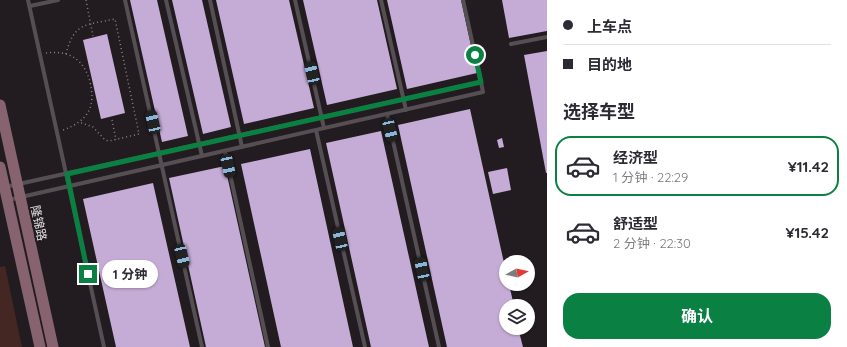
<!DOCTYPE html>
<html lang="zh">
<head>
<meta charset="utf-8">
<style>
  :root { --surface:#fff; --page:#f7f7f7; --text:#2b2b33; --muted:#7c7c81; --line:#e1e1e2; --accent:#0b8043 }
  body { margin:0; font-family:Quicksand,"Noto Sans SC",sans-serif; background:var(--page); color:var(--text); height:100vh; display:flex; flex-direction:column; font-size:15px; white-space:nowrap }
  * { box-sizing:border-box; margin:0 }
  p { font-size:13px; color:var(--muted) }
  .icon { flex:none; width:22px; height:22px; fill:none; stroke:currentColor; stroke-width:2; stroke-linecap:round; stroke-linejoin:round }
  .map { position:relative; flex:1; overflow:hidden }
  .details { display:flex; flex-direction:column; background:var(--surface); width:300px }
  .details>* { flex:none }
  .hud { display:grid; align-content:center; height:88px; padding:0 16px; background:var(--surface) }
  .needle { width:26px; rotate:82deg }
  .controls { position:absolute; left:499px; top:255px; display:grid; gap:8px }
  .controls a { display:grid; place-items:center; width:36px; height:36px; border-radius:50%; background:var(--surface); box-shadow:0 1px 3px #0004; font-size:20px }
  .end { position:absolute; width:18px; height:18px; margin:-9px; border:5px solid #0b8043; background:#fff; box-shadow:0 0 0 2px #fff }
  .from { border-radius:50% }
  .bubble { position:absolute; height:28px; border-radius:14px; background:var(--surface); box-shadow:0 1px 3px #0004; font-size:13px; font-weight:700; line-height:28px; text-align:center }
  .car { position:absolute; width:12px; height:24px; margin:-12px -6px; border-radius:5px; box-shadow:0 0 3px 1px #0007; background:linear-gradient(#222 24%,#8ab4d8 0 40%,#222 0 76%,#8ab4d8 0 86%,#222 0) }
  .hud b { display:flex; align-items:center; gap:14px; height:38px; font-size:15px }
  .hud b+b { border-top:1px solid var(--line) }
  .hud i { width:10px; height:10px; background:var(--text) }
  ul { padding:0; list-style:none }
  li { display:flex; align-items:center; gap:12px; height:60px; margin:0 8px 6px; padding:0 8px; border:2px solid transparent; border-radius:16px }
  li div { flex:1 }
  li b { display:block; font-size:15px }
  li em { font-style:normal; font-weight:700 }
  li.current { border-color:var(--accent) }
  li>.icon { width:36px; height:36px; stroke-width:1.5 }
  h2 { padding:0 16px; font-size:18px; line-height:48px }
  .action { display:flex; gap:8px; margin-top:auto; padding:8px 16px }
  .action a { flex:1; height:46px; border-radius:16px; background:var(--accent); color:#fff; font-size:16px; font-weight:700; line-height:46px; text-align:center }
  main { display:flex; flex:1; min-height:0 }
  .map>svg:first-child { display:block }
  .green { fill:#442622 }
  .building { fill:#c4acd6 }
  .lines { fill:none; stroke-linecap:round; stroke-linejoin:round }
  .path { stroke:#898488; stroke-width:1.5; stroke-dasharray:1 3; stroke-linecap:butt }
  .service { stroke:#554e53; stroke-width:4 }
  .secondary { stroke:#87626f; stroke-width:11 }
  .route { stroke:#0b8043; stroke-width:5 }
  .labels { text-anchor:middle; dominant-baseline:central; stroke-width:4; stroke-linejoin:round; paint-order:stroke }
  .street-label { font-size:12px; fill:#e0dcdf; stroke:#221c20 }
</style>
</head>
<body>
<main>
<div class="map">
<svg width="547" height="347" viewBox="0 0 547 347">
  <rect width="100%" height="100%" fill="#221c20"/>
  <path class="green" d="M5 266 22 347H0V267Z"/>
  <path class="building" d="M130 0H157L188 136 162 142Z
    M172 0H202L231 127 203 134Z
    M216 0H289L314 108 244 124Z
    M303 0H377L397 89 327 105Z
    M387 0H461L477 73 407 89Z
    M502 0H547V31L509 38Z
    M107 34 125 113 101 119 83 40Z
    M547 51V173H546L524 55Z
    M470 109 506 272V284H509L514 306H506V328H518L523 347H447L398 125Z
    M381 131 429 347H371L326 143Z
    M502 138 504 147 499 148 497 140Z
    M310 149 353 347H281L241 164Z
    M225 166 265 347H206L169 178Z
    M507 168 511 190 493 194 488 172Z
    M153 183 190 347H116L83 199Z"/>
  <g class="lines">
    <path class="path" d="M86 0 93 36
      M46 53C69 50 84 59 90 82 96 107 88 121 63 130
      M66 54C74 22 86 25 115 19L139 134 109 141 105 140 93 127 79 122
      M112 120 116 140"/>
    <path class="service" d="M28 0 104 347
      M125 0 202 347
      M166 0 202 156
      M210 0 242 147
      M295 0 324 128
      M381 0 406 110
      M463 0 481 82
      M30 6 58 0
      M511 44 547 37
      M387 114 439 347
      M316 130 365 347
      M225 151 268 347
      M5 187 481 82 483 92 8 200"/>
    <path class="secondary" d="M0 105 53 347
      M0 167 40 347"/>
  </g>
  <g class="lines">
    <path class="route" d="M88 274 67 174 481 82 475 55"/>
  </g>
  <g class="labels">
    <g class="street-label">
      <text transform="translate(39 223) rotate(78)">隆锦路</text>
    </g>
  </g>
</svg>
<div class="controls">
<a><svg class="needle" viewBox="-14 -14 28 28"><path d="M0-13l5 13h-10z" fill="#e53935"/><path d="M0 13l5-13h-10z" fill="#7c7c81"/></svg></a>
<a><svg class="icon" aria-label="layers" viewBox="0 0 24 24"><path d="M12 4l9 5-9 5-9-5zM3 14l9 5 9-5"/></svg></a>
</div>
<i class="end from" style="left:475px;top:55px"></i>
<i class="end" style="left:88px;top:274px"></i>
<div class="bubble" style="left:102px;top:260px;width:56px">1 分钟</div>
<i class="car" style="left:312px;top:73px;rotate:347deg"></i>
<i class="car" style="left:153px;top:122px;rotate:347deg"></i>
<i class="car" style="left:390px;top:130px;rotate:167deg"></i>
<i class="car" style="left:228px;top:166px;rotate:168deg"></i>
<i class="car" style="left:340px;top:239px;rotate:347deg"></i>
<i class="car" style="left:182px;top:256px;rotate:167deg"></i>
<i class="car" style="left:422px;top:269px;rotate:348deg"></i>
</div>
<section class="details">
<div class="hud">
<b><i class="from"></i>上车点</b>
<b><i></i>目的地</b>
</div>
<h2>选择车型</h2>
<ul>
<li class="current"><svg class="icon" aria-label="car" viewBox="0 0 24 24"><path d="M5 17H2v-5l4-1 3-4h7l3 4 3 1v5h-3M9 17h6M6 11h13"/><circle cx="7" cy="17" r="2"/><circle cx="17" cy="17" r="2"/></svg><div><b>经济型</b><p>1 分钟 · 22:29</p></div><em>¥11.42</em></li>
<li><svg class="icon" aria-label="car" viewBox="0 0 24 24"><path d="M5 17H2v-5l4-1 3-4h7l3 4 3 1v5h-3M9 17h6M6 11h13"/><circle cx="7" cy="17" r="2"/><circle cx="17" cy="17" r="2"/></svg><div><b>舒适型</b><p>2 分钟 · 22:30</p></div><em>¥15.42</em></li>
</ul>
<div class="action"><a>确认</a></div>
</section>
</main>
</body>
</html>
